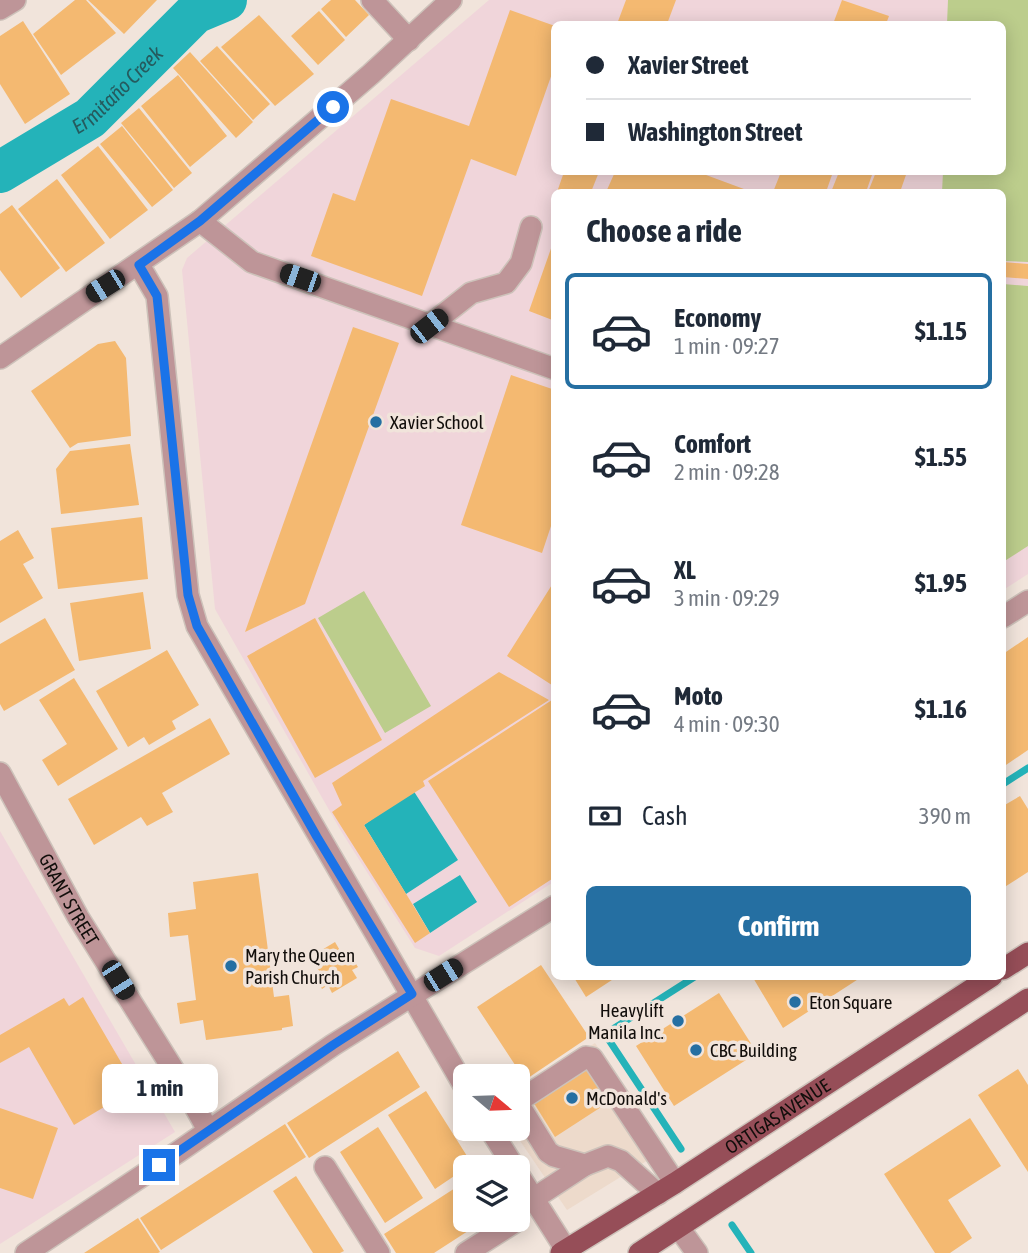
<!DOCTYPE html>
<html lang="en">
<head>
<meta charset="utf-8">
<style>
  :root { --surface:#fff; --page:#f6f6f7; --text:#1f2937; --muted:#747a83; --line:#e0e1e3; --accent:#256fa2 }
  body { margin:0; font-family:"Asap Condensed",sans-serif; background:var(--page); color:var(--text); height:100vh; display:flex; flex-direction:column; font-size:26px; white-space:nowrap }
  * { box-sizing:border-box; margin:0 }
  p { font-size:23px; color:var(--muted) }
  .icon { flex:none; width:38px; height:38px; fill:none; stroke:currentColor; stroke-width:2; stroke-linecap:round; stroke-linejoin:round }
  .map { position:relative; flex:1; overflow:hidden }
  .drawer { position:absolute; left:551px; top:189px; width:455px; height:791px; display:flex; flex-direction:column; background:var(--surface); border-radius:10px; box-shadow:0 4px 18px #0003 }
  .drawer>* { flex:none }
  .guide { position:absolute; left:551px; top:21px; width:455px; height:154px; border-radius:10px; box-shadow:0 4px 18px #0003; display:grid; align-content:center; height:154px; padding:0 35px; background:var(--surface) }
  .needle { width:46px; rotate:109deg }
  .buttons { position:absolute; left:453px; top:1064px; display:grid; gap:14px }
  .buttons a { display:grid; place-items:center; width:77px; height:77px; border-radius:10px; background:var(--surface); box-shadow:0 4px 18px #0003; font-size:35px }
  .end { position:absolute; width:32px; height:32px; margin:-16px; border:9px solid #1a73e8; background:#fff; box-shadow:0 0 0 4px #fff }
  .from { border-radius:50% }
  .bubble { position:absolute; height:49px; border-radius:10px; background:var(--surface); box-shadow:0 4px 18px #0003; font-size:23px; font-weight:700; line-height:49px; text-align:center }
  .car { position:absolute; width:21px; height:42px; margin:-21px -10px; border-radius:9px; box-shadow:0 0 5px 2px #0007; background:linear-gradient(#222 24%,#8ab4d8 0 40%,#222 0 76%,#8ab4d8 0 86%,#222 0) }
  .guide b { display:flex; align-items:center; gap:24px; height:66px; font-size:26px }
  .guide b+b { border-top:2px solid var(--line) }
  .guide i { width:18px; height:18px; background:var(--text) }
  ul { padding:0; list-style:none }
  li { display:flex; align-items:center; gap:21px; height:116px; margin:0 14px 10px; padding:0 21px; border:4px solid transparent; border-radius:10px }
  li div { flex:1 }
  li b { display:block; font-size:26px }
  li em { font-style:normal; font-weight:700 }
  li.active { border-color:var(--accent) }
  li>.icon { width:63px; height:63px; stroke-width:1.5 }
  h2 { padding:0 35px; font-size:32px; line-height:84px }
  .pay { display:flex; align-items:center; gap:18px; height:77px; padding:0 35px; font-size:26px }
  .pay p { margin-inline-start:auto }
  .button { display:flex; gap:14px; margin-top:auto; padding:14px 35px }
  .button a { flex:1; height:80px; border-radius:10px; background:var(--accent); color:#fff; font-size:28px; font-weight:700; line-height:80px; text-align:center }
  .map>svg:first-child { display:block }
  .built { fill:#eddacb }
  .education { fill:#f0d5da; fill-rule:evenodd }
  .green { fill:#bccd8c }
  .water { fill:#24b3b9 }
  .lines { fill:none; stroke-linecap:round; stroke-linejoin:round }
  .stream { stroke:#24b3b9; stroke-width:7 }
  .river { stroke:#24b3b9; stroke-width:42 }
  .building { fill:#f4b971 }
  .minor-casing { stroke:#cdc2ba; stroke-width:24 }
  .major-casing { stroke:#cdc2ba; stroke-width:24 }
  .minor { stroke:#be9598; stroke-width:21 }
  .major { stroke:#964e58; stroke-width:21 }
  .route { stroke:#1a73e8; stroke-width:9 }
  .poi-dot { fill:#256fa2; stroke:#f1e4db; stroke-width:2.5 }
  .labels { text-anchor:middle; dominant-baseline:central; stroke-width:7; stroke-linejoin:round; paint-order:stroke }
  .poi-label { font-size:19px; fill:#120e0b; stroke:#f1e4db; text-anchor:start }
  .street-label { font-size:19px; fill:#120e0b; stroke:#f1e4db }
  .water-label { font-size:21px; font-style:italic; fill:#255b5e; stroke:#f1e4db }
</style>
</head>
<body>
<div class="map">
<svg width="1028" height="1253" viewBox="0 0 1028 1253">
  <rect width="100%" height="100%" fill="#f1e4db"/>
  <path class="built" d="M595 1043 666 1149 567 1210 512 1129H518V1092Z"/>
  <path class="education" d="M489 0H1028V574L1003 590V192H555V881L439 956 415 948 341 831 215 609 182 270 187 258ZM555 24H1003V172H555Z
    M0 831 175 1132 0 1244Z"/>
  <path class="green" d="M948 0H1028V262L1003 261V192H942L943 172H1003V24H947Z
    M1003 284 1028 286V546L1003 562Z
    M364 591 431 706 385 733 318 618Z"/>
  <path class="water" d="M413 790 458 860 406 894 364 825Z
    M460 875 477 902 430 933 413 904Z"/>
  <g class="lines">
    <path class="stream" d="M1003 784 1028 768
      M681 1149 605 1034 696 976
      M732 1225 751 1253"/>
    <path class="river" id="s1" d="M0 172 90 118 195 13 226 0"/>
  </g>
  <path class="building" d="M75 0H86L116 33 61 75 33 34Z
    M88 0H157L124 34Z
    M331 0H355L369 15 346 37 321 9Z
    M626 0H676L667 24H617Z
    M842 0 889 16 886 24H833Z
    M510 10 555 26V65L516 176 471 159 422 296 311 256 333 193 355 201 391 99 469 126Z
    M319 11 345 40 318 65 291 36Z
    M259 15 314 74 275 106 221 47Z
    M23 21 70 94 25 124 0 84V36Z
    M217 46 270 104 253 120 200 61Z
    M190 52 253 122 236 138 173 68Z
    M178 75 227 136 190 167 141 106Z
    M139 108 192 173 174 188 121 123Z
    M122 126 173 190 152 207 100 144Z
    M98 146 148 210 110 239 61 175Z
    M564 172H599L591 192H557Z
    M615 172H698L752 192H606Z
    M781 172H833L826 192H773Z
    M839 172H873L866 192H831Z
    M876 172H907L900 192H868Z
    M57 179 105 243 66 272 18 209Z
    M12 205 60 268 21 298 0 270V214Z
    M554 240H555V321L529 311Z
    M1003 262 1028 264V279L1003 277Z
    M353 327 399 343 305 604 245 632Z
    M115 341 126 358 131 436 78 443 70 448 31 391 98 344Z
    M511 375 555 390V514L542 553 461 525Z
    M130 444 139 505 61 514 56 469 70 451Z
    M142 517 148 579 58 589 51 528Z
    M18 530 34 558 23 564 43 598 0 623V541Z
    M555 580V687L507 656Z
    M143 592 151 649 79 661 70 603Z
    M45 618 75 670 4 711 0 704V644Z
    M315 618 382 740 315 778 247 656Z
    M1028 637V750L1003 767V654Z
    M167 650 199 705 172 721 176 729 149 745 144 737 128 747 96 691Z
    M499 672 549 700 423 781 425 786 364 825 430 933 415 943 332 812 342 805 332 783Z
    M74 678 118 749 58 786 42 760 67 744 39 700Z
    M555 698V877L509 907 428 781Z
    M210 718 230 754 162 793 173 812 147 826 141 817 94 845 68 799Z
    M1020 796 1028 809V872L1003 888V806Z
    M258 873 274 997 289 995 293 1026 282 1028V1030L206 1040 203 1020 180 1024 177 1003 196 1000 188 935 170 937 168 913 196 909 193 882Z
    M335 942 345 959 350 955 358 967 352 970 357 978 332 993 328 985 322 989 314 976 320 972 310 957Z
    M541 965 589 1037 525 1080 477 1007Z
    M573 976H618L586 997Z
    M752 976H863L783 1028Z
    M719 993 757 1053 674 1106 636 1046Z
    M83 997 136 1088 74 1125 29 1047 0 1063V1035L64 998 69 1006Z
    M398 1051 420 1087 309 1158 287 1123Z
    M589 1064 612 1100 555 1137 532 1100Z
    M1018 1069 1028 1085V1172L978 1095Z
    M426 1091 472 1164 435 1189 388 1115Z
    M0 1108 58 1128 33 1199 0 1188Z
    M970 1118 1001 1166 948 1200 972 1238 950 1253H935L884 1174Z
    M285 1124 306 1157 161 1250 140 1218Z
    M378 1127 423 1198 385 1223 340 1152Z
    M296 1176 344 1251 340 1253H313L273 1191Z
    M466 1181V1220H485L434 1253H396L384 1234Z
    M138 1218 160 1252 158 1253H84Z"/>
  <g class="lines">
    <defs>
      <g id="minor">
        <path d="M372 0 409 40"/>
        <path d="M0 9 15 0"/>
        <path d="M200 221 252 262 555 369"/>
        <path d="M139 265 157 296 188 595 197 626 466 1089"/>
        <path d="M429 326 471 293 506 283 521 263 531 227"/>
        <path d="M0 358 200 221 371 74 451 0"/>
        <path d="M1003 617 1028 601"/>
        <path id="s2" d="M0 773 78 917 183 1085 208 1130"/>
        <path d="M490 1129 514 1167"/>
        <path d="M585 1165 554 1156 548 1152 519 1105 520 1100 586 1057 592 1058 675 1183"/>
        <path d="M325 1167 379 1253"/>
        <path d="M518 1174 568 1253"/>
        <path d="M533 1199 585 1165 608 1156 621 1161 658 1194"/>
        <path d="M679 1228 697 1253"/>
        <path d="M26 1253 178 1152 333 1045 555 906"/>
        <path d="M466 1253 518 1220"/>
      </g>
      <g id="major">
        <path d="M1003 969 1028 953"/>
        <path id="s3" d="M561 1253 675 1183 992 976"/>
        <path d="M639 1253 1028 999"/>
      </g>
    </defs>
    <use href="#minor" class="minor-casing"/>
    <use href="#major" class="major-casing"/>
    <use href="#minor" class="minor"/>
    <use href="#major" class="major"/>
  </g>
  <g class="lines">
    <path class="route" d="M159 1165 333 1045 412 994 317 837 197 626 188 595 157 296 139 265 200 221 333 107"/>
  </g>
  <g class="poi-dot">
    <circle cx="376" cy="422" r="7"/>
    <circle cx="231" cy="966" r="7"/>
    <circle cx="795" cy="1002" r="7"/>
    <circle cx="678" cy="1021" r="7"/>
    <circle cx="696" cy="1050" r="7"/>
    <circle cx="572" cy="1098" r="7"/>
  </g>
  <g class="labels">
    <g class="poi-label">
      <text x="390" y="422">Xavier School</text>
      <text x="245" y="955">Mary the Queen<tspan x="245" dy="22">Parish Church</tspan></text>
      <text x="809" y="1002">Eton Square</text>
      <text x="664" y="1010" text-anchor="end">Heavylift<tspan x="664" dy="22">Manila Inc.</tspan></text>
      <text x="710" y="1050">CBC Building</text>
      <text x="586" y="1098">McDonald's</text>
    </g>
    <g class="street-label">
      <text stroke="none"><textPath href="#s2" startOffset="144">GRANT STREET</textPath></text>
      <text stroke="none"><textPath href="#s3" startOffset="256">ORTIGAS AVENUE</textPath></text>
    </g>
    <g class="water-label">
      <text stroke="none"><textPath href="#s1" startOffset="144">Ermitaño Creek</textPath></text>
    </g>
  </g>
</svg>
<div class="buttons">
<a><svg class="needle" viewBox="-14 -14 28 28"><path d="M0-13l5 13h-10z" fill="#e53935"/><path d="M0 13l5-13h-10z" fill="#747a83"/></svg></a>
<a><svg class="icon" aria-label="layers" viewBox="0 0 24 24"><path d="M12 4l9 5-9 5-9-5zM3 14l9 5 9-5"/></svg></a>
</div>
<i class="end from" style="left:333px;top:107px"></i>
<i class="end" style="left:159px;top:1165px"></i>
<div class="bubble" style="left:102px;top:1064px;width:116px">1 min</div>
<i class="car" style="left:300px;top:278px;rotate:289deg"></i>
<i class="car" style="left:105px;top:286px;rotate:238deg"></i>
<i class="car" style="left:429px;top:326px;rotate:52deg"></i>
<i class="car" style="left:443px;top:975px;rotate:58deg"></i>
<i class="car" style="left:118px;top:980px;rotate:148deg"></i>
<div class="guide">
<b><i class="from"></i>Xavier Street</b>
<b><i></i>Washington Street</b>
</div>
<section class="drawer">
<h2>Choose a ride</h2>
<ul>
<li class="active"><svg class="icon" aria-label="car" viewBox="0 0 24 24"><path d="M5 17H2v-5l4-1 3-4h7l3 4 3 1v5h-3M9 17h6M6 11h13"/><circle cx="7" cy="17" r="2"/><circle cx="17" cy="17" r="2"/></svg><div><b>Economy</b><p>1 min · 09:27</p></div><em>$1.15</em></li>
<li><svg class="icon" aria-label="car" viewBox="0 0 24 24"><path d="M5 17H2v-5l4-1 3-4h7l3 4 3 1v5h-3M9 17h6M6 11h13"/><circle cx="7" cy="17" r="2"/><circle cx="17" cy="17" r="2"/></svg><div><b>Comfort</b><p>2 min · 09:28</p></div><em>$1.55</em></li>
<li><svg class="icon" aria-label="car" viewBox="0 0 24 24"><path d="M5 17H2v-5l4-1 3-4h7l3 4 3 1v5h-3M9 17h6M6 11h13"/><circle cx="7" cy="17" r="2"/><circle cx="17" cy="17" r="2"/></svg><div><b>XL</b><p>3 min · 09:29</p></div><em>$1.95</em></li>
<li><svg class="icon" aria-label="car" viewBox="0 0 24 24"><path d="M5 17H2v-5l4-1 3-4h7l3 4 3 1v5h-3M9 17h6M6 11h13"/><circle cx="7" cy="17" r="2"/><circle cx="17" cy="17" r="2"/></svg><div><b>Moto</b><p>4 min · 09:30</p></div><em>$1.16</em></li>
</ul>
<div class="pay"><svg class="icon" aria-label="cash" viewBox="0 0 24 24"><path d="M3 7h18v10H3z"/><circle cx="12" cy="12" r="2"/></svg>Cash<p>390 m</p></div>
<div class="button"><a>Confirm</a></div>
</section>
</div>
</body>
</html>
